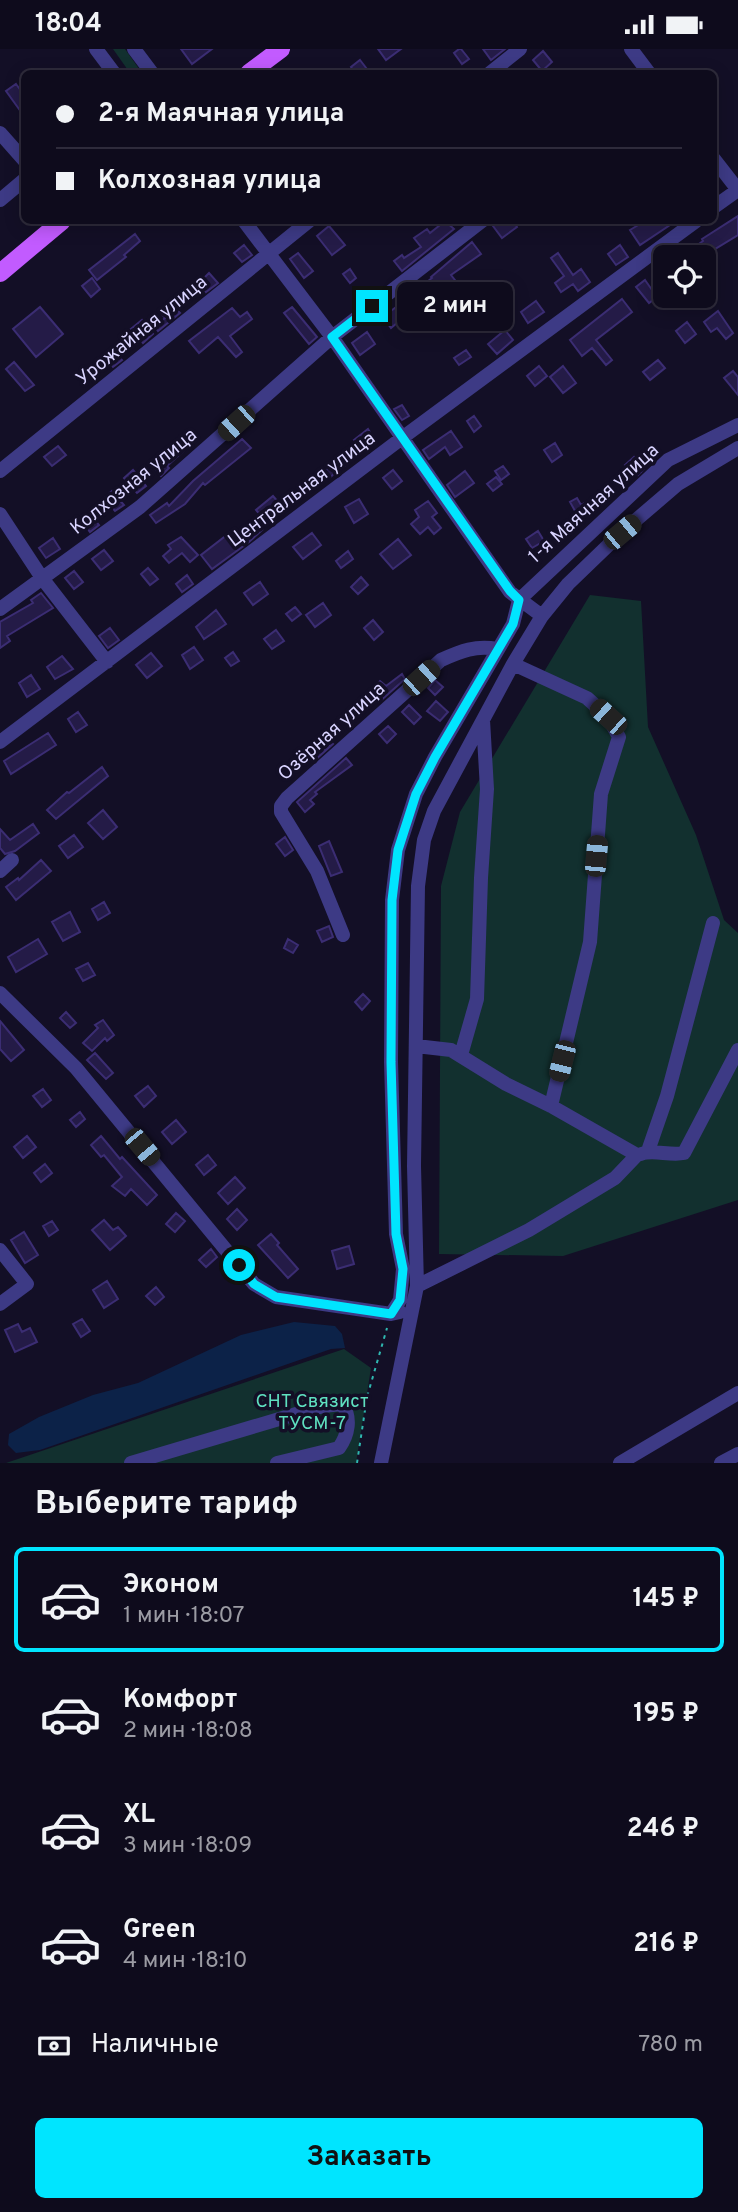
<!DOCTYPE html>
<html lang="ru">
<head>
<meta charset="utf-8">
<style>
  :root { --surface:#0e0b1c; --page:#1c1929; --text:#f1f3f6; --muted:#9b9ba3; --line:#2e2b3b; --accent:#00e5ff }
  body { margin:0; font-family:Overpass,sans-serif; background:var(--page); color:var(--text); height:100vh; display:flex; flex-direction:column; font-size:26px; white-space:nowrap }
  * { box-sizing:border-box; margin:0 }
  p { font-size:23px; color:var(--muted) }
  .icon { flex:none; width:38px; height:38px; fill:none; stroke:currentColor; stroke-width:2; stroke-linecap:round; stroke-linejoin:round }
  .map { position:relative; height:1414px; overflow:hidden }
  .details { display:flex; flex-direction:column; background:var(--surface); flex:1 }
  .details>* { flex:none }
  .banner { position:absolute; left:21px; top:21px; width:696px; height:154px; border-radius:10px; box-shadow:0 4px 18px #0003,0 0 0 2px var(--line); display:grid; align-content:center; height:154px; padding:0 35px; background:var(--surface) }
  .controls { position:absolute; left:653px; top:196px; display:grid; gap:14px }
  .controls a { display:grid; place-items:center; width:63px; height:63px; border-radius:10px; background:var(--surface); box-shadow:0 4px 18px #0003,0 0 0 2px var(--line); font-size:35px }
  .end { position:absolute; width:32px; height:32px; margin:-16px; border:9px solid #00e5ff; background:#111; box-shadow:0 0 0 4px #111 }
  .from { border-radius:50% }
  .bubble { position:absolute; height:49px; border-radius:10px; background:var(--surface); box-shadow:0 4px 18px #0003,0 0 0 2px var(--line); font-size:23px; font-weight:700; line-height:49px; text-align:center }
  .car { position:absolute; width:21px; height:42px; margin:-21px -10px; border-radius:9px; box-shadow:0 0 5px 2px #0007; background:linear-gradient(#222 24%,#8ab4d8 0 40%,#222 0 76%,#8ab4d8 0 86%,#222 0) }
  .banner b { display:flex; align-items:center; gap:24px; height:66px; font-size:26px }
  .banner b+b { border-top:2px solid var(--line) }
  .banner i { width:18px; height:18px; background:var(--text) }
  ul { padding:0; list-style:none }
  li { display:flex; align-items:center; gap:21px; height:105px; margin:0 14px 10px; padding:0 21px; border:4px solid transparent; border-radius:10px }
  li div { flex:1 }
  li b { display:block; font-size:26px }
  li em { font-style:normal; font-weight:700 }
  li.current { border-color:var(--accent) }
  li>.icon { width:63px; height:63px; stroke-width:1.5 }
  h2 { padding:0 35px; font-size:32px; line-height:84px }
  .pay { display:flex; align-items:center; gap:18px; height:77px; padding:0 35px; font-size:26px }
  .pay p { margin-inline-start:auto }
  .button { display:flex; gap:14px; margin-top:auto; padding:14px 35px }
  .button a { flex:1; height:80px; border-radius:10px; background:var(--accent); color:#111; font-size:28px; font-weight:700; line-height:80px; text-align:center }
  .status { display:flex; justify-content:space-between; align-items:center; height:49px; padding:0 35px; background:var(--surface); direction:ltr }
  .status svg { height:19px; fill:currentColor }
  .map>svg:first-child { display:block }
  .green { fill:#12302f }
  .water { fill:#0c2248 }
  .building { fill:#241b47; stroke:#3b2d73; stroke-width:2 }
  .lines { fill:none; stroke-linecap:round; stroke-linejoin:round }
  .path { stroke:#2fb8b0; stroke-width:2; stroke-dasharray:3.5 5; stroke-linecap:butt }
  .minor { stroke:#3d3a85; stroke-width:14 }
  .major { stroke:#c25bff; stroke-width:18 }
  .route { stroke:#00e5ff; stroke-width:9 }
  .labels { text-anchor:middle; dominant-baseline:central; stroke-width:7; stroke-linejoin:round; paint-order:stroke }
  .street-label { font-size:19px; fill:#d9d4ff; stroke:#130f26 }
  .park-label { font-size:19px; fill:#5fe0c0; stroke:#130f26 }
</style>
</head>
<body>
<div class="status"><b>18:04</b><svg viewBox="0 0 49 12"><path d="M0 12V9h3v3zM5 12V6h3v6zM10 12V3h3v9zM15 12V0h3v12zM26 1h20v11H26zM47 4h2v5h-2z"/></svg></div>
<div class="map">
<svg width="738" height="1414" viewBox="0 0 738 1414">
  <rect width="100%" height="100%" fill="#130f26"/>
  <path class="green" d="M113 0H125L142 24H130Z
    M590 546 641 552 648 678 696 786 724 871 738 884V1151L563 1207 439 1205 441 837 460 763Z
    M344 1300 371 1319 356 1414H6Z"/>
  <path class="water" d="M294 1273 335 1277 342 1285 345 1299 331 1300 40 1401 16 1404 8 1396 9 1385 39 1368 93 1346 138 1334 241 1286Z"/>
  <path class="building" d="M181 0H212L192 15Z
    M378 0H401L386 11Z
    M459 0H461L469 10 462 15 454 4Z
    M483 0H505L491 11Z
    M543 2 552 13 542 22 533 11Z
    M360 11 370 24H355L351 18Z
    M16 35 24 46V67L6 42Z
    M738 167V186L702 208H681L703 192 702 190Z
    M445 172 454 180 402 222 394 212 402 206 404 209 421 198 414 189 427 180 430 184Z
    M500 172H513L517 178 502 189 493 177Z
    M645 172H676L640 196 630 181Z
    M329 177 345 196 332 206 317 187Z
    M135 185 140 192 124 206 126 208 97 231 89 221Z
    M472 193 481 205 451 226 466 245 454 254 443 241 424 255 422 253 391 279 383 268 416 243 415 242 432 229 431 228Z
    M244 196 252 206 242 213 234 204Z
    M620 196 628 208 616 216 608 205Z
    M298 204 313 222 304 229 290 210Z
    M558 204 573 226 581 220 590 233 578 242 573 235 561 243 555 234 564 227 551 209Z
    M350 220 356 229 350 234 343 225Z
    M209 224 218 234 206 243 199 234Z
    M92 229 100 240 91 248 82 237Z
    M645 231 657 248 649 254 636 238Z
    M622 250 632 263 596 291 612 311 606 316 592 299 582 307 570 291Z
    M536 252 544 263 528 274 521 263Z
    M171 255 180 264 158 282 155 278 165 269 161 264Z
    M40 258 63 285 36 308 13 280Z
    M292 258 317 288 309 295 284 264Z
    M232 259 240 268 247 263 252 270 230 287 242 303 236 308 218 288 199 304 189 292Z
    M718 262 733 284 726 290 717 279 711 283 704 273Z
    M142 271 153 285 143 294 131 280Z
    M687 273 696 285 685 294 676 282Z
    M505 281 513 291 497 305 488 295Z
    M367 283 375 295 360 306 352 294Z
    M466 301 471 308 459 316 454 309Z
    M116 304 122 311 113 318 107 311Z
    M658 311 665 319 650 331 643 323Z
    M14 313 34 336 25 342 6 320Z
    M539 317 547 327 535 337 527 327Z
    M563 317 576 334 563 344 550 328Z
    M733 322 738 328V346L724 329Z
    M402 356 409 367 402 371 394 360Z
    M474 367 481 377 474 383 467 372Z
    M368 380 373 388 359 398 354 391Z
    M451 382 462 398 450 406 445 398 429 410 423 401Z
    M183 390 189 397 167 417 169 419 161 427 152 416Z
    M242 390 251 399 205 436 203 434 185 455 156 474 150 466 167 454 169 457 193 432Z
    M555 394 562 406 552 413 544 401Z
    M58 397 66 406 52 417 44 408Z
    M353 400 358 406 329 429 324 423Z
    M634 408 644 420 638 426 634 422 632 423 625 416Z
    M503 417 509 425 501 431 495 422Z
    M133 421 146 437 137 444 124 429Z
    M393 421 402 432 392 440 383 429Z
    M465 422 474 434 455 448 447 436Z
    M496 428 502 435 493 442 487 435Z
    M112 442 124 456 115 462 104 449Z
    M273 447 284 460 260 480 262 481 249 493 212 520 201 506 232 482 237 488 261 467 256 461Z
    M577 449 581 456 592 450 597 460 579 469 570 453Z
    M359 450 368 465 354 474 345 458Z
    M428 452 437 464 432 468 441 479 434 485 428 478 420 485 411 475 419 468 415 461Z
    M89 464 99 476 90 483 81 471Z
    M538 482 544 492 532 499 526 490Z
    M312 484 321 496 303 510 293 498Z
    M181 488 198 506 190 513 182 504 169 514 163 507 171 500 168 496Z
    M53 489 60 500 46 509 39 499Z
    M398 490 411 506 393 520 380 505Z
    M104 501 113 512 101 521 92 510Z
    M348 502 353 510 341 519 336 512Z
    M148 519 158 530 150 536 141 525Z
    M74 522 83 533 74 540 65 529Z
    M187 526 193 535 182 543 176 535Z
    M361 528 368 536 358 545 351 538Z
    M260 533 268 545 253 556 244 544Z
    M41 544 53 559 7 587 10 592 0 599V573L33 554 31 551Z
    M323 554 331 566 315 578 306 566Z
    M295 558 301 565 292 572 286 565Z
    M216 561 226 575 204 590 196 578Z
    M373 571 383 583 374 591 364 579Z
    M110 579 119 591 108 599 99 587Z
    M276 581 284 592 272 600 264 590Z
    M194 598 203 611 190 620 182 606Z
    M233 603 239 612 231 617 225 609Z
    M151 604 162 617 147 629 136 616Z
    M62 607 73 620 55 630 47 618Z
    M402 625 405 630 379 653 369 642 380 632 386 637Z
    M31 626 40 640 27 648 19 634Z
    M435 631 443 638 435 646 428 639Z
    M436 652 448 663 440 672 427 662Z
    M409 656 421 668 414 675 402 663Z
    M78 663 87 676 76 683 68 670Z
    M388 677 396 685 387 694 379 685Z
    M48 684 56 696 11 725 4 712Z
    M332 694 333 695 314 712 308 704 318 696 323 701Z
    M346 709 352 716 315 743 317 745 310 751 314 755 305 763 297 753Z
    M102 718 108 727 56 770 47 761 67 743 69 744Z
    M103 761 117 778 103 790 88 774Z
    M33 775 39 784 15 802 5 805 0 799V780L10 791Z
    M74 786 83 798 68 809 59 797Z
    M285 788 293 801 285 807 276 795Z
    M329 792 342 823 331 827 319 797Z
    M41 811 51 822 16 851 6 838 18 829 19 831Z
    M104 853 110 864 98 871 92 860Z
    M70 863 80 883 63 892 52 873Z
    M329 877 333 888 322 893 317 882Z
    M38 890 47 905 16 923 8 908Z
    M288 890 298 896 293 904 284 899Z
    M88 914 95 926 83 932 76 920Z
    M363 945 370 952 362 961 355 953Z
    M66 963 76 974 70 979 60 969Z
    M103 971 114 986 107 992 105 989 92 1002 83 994 98 979 95 976Z
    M0 972 24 1001 11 1012 0 1000Z
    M95 1004 113 1024 106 1030 87 1011Z
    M148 1037 156 1047 144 1058 135 1047Z
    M43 1040 51 1051 42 1058 33 1047Z
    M80 1063 85 1070 76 1078 70 1071Z
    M176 1071 186 1083 172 1095 162 1083Z
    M27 1087 36 1098 23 1109 14 1098Z
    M101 1087 120 1110 122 1108 157 1146 147 1156 131 1140 125 1147 112 1137 122 1128 104 1106 101 1108 91 1096Z
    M208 1106 216 1116 204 1126 196 1116Z
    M45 1115 52 1124 41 1133 34 1124Z
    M235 1128 245 1139 228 1155 218 1144Z
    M237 1160 247 1171 237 1181 227 1170Z
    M176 1164 185 1172 175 1183 166 1175Z
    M104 1171 113 1181 118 1178 126 1187 110 1201 92 1181Z
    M52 1172 58 1181 49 1187 43 1177Z
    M24 1183 38 1206 25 1214 11 1191Z
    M271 1185 279 1194 277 1196 298 1220 288 1229 258 1196Z
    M349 1197 354 1215 337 1220 332 1202Z
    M211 1200 217 1208 206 1218 199 1211Z
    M107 1232 118 1250 104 1259 93 1241Z
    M156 1238 164 1248 155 1256 146 1247Z
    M82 1270 90 1282 81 1288 73 1275Z
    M18 1275 22 1283 30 1279 37 1293 15 1303 5 1281Z"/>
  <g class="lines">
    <path class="path" d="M357 1414 367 1348 387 1279"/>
    <path class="minor" d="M96 0 114 24
      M134 0 152 24
      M631 0 649 24
      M490 24 520 0
      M0 84 24 111
      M714 110 738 141
      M0 151 24 131
      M714 158 738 141
      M244 172 332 288 510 543 542 567
      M0 422 309 172
      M0 465 42 529 107 613
      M0 560 140 458 332 288 482 172
      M513 615 587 649 608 668 619 688 601 745 590 893 551 1057
      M0 693 402 389 696 172
      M0 822 12 811
      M343 886 317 822 281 763V757L287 749 441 611C461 602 476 596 497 600
      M0 944 76 1019 254 1235 276 1248 391 1265 400 1263
      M416 997 451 1001 506 1035 551 1057 637 1106 615 1129 529 1181 417 1237
      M461 1006 477 950 481 829 487 740 483 671
      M648 1102 667 1047 713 874
      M641 1105C652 1100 670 1107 684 1104L738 1001
      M0 1201 27 1235 0 1255
      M391 1265 400 1251 403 1220 396 1185 391 1013 392 851 398 801 416 745 435 708 513 575 519 551 668 411 738 376
      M131 1414 323 1357 342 1355C352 1369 348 1386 339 1399L277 1414
      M381 1414 417 1237 414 1117 418 837 424 791 434 762 513 615 542 567 568 535 622 483 678 435 738 399
      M620 1414 738 1344
      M721 1414 738 1405"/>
    <path class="major" d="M249 24 281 0
      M0 224 62 172"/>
  </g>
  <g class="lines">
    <path class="route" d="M239 1216 254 1235 276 1248 391 1265 400 1251 403 1220 396 1185 391 1013 392 851 398 801 416 745 435 708 513 575 519 551 510 542 332 288 372 257"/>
  </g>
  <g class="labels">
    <g class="street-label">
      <text transform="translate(142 282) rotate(-39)">Урожайная улица</text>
      <text transform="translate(134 433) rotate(-39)">Колхозная улица</text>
      <text transform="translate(302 441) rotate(-37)">Центральная улица</text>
      <text transform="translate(594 455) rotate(-42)">1-я Маячная улица</text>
      <text transform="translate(332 683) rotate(-42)">Озёрная улица</text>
    </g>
    <g class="park-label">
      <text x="312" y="1353">СНТ Связист<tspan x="312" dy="22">ТУСМ-7</tspan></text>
    </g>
  </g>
</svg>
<div class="controls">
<a><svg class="icon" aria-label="locate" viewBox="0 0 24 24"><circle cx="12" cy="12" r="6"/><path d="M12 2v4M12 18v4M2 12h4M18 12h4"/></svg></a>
</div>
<i class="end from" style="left:239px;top:1216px"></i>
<i class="end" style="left:372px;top:257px"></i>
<div class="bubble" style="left:397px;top:233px;width:116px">2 мин</div>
<i class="car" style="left:236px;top:374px;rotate:228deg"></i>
<i class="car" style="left:622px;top:483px;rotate:50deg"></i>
<i class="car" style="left:421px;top:629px;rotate:48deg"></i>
<i class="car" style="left:608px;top:668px;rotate:312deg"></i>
<i class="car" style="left:596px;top:807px;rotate:5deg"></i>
<i class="car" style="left:562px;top:1012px;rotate:194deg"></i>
<i class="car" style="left:142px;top:1098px;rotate:140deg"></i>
<div class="banner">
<b><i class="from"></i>2-я Маячная улица</b>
<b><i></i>Колхозная улица</b>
</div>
</div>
<section class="details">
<h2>Выберите тариф</h2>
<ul>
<li class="current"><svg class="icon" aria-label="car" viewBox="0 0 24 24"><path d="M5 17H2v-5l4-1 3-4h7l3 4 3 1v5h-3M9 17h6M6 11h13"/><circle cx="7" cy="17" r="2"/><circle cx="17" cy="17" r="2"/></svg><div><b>Эконом</b><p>1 мин · 18:07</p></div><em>145 ₽</em></li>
<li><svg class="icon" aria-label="car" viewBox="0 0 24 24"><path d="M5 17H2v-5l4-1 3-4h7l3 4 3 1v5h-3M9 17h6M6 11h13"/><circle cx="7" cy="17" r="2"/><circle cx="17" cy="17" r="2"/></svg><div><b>Комфорт</b><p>2 мин · 18:08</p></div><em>195 ₽</em></li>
<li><svg class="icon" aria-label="car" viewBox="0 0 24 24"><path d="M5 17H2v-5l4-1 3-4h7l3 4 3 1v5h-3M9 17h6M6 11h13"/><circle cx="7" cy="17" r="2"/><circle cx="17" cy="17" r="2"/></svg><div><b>XL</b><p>3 мин · 18:09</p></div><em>246 ₽</em></li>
<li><svg class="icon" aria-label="car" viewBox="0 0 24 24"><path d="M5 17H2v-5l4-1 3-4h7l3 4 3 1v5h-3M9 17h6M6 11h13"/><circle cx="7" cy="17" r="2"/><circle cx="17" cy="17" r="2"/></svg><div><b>Green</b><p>4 мин · 18:10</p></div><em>216 ₽</em></li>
</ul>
<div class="pay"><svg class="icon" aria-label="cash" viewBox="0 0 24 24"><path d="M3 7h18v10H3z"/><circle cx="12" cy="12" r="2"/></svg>Наличные<p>780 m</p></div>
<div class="button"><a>Заказать</a></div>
</section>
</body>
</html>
